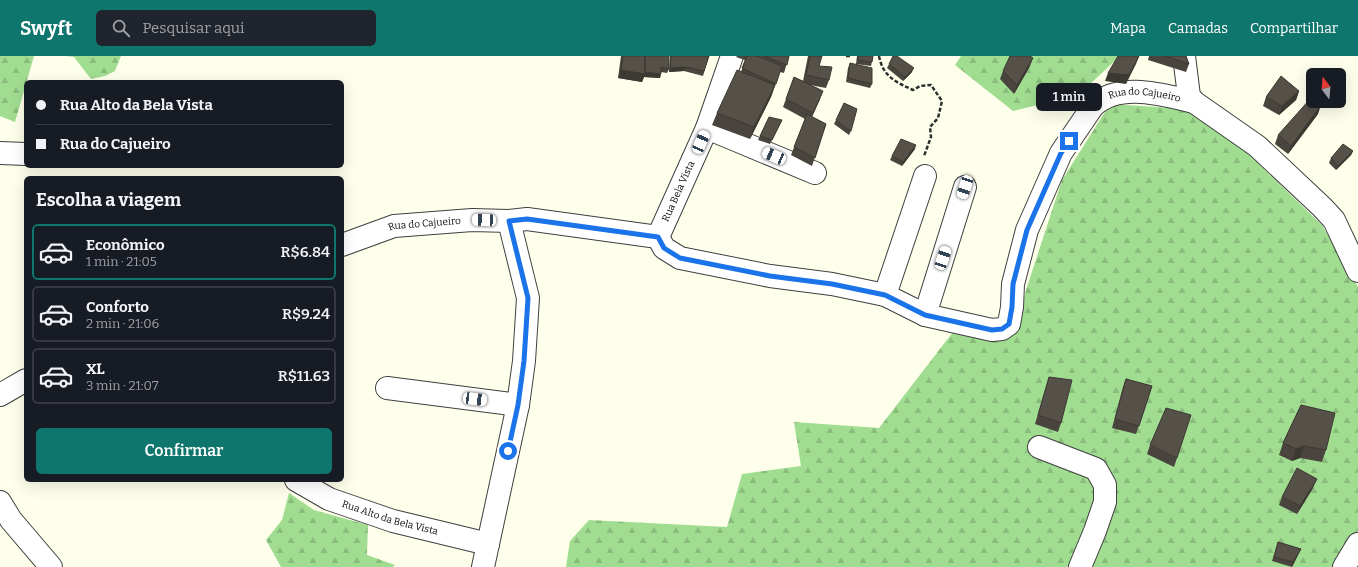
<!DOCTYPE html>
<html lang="pt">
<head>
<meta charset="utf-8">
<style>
  :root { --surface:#171b24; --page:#20242c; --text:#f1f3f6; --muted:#9ea1a6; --line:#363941; --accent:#0f766e }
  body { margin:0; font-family:Bitter,serif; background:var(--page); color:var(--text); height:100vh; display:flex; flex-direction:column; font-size:15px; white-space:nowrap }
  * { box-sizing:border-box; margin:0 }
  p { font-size:13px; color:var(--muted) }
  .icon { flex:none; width:22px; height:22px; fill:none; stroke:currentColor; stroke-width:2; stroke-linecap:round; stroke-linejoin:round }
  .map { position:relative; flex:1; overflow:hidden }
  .panel { position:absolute; left:24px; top:120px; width:320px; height:306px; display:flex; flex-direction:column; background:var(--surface); border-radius:6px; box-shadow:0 4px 16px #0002 }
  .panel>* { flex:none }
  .banner { position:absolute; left:24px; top:24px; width:320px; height:88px; border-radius:6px; box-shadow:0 4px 16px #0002; display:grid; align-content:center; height:88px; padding:0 12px; background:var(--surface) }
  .needle { width:26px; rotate:344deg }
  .tools { position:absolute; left:1306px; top:12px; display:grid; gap:8px }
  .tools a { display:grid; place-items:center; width:40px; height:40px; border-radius:6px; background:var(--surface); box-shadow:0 4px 16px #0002; font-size:20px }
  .end { position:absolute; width:18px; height:18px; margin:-9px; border:5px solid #1a73e8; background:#fff; box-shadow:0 0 0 2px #fff }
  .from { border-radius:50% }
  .bubble { position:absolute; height:28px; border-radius:6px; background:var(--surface); box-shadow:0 4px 16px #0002; font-size:13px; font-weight:600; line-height:28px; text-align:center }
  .car { position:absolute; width:12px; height:24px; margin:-12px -6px; border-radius:5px; box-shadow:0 0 3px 1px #0007; background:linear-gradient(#fff 24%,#345 0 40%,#fff 0 76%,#345 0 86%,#fff 0) }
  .banner b { display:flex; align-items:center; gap:14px; height:38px; font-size:15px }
  .banner b+b { border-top:1px solid var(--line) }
  .banner i { width:10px; height:10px; background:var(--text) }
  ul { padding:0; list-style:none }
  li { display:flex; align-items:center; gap:12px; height:56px; margin:0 8px 6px; padding:0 4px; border:2px solid var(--line); border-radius:6px }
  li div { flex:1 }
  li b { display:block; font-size:15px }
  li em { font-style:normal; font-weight:600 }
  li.current { border-color:var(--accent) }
  li>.icon { width:36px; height:36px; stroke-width:1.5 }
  h2 { padding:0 12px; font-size:18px; line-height:48px }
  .cta { display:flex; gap:8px; margin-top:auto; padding:8px 12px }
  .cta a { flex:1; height:46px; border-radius:6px; background:var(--accent); color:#fff; font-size:16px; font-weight:600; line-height:46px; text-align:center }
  header { display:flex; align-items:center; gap:24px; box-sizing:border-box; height:56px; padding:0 20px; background:var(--accent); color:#fff }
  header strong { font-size:19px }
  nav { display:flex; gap:22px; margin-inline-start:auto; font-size:14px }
  .search { width:280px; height:36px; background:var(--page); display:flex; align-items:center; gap:10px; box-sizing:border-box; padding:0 14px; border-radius:6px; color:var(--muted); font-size:15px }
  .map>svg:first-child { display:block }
  .forest { fill:url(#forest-firs) }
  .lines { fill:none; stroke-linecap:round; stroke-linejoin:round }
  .minor-casing { stroke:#3f3f3f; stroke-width:24 }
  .tertiary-casing { stroke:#3f3f3f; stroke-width:24 }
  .path { stroke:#2e2e2e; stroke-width:2.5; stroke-dasharray:4 2; stroke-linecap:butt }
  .minor { stroke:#fff; stroke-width:22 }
  .tertiary { stroke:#fff; stroke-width:22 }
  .wall { fill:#49453e }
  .shaded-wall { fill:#3c3832 }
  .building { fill:#555048; stroke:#3c3832 }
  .route { stroke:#1a73e8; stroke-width:5 }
  .labels { text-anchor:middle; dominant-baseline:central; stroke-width:4; stroke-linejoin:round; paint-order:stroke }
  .street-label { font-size:10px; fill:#0c0c0c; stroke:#fff }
</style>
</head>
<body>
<header>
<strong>Swyft</strong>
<div class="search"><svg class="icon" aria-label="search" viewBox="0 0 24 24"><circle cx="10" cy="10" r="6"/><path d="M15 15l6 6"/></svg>Pesquisar aqui</div>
<nav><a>Mapa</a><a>Camadas</a><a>Compartilhar</a></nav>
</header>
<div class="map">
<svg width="1358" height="511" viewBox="0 0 1358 511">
  <defs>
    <pattern id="forest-firs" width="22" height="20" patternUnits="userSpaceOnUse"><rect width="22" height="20" fill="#a1dd91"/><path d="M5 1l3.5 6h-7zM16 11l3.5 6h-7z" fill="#89bc7c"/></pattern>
  </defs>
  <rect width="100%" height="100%" fill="#feffea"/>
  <path class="forest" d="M0 0H34L15 66 0 60Z
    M66 0H121L115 15 105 20 91 23 74 1Z
    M961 0H1120L1075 42 1058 44 1013 55 955 9Z
    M1110 48 1188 53 1244 94 1322 169 1358 231V475L1335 511H566L570 485 589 464 727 471 742 418 801 410 794 366 879 372 953 276 1017 273 1026 234 1062 124Z
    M289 437 314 454 368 469 367 499 395 509 393 511H281L266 484 282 464Z"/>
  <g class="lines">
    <defs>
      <g id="minor">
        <path d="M1184 0 1189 40 1194 46 1257 90 1322 151 1334 164 1358 215"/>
        <path d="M707 72 815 117"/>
        <path d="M0 97 26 98"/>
        <path id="s1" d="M658 181 664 192 680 202 770 220 832 228 885 239 925 259 992 274 1002 273 1009 268 1012 251 1013 228 1027 174 1061 97 1093 50C1120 25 1163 39 1194 46"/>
        <path id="s2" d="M658 181 707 72 732 0"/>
        <path id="s3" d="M342 189 394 170 472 164 509 165 527 163 658 181"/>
        <path d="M885 239 925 120"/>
        <path d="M925 259 965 131"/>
        <path d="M387 332 518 349"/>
        <path d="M0 339 26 324"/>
        <path d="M1039 391 1096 413 1105 429V446L1095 475 1080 511"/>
        <path id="s4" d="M296 424 329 443 393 465 488 488"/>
        <path d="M0 446 11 464 51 511"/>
        <path d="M483 511 518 349 524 305 528 242 509 165"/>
      </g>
      <path id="tertiary" d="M1344 511 1358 488"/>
    </defs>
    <use href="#minor" class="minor-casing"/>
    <use href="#tertiary" class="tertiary-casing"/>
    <path class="path" d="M846 0H850
      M879 0C883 21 896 26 913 34L920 30 931 29 942 45 938 62 930 71 931 81 924 100"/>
    <use href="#minor" class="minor"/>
    <use href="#tertiary" class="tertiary"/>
  </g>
  <path class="wall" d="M621 0H669V13L667 17 661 16 660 22 644 21 642 26 618 22Z
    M670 0H709L703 20 684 15 669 16 670 2Z
    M737 0H789L784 17 780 16 771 41 750 83 712 69 717 57 741 16 745 4 736 1Z
    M808 0H822L819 10 829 24 826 32 810 29 820 43 812 61 826 68 812 110 791 99 805 63 783 51 794 21 803 25Z
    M857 0H873L871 10 856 8Z
    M1149 0H1186L1189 8 1186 16 1148 4Z
    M850 7 872 28 870 32 846 26 848 12Z
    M889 8 912 16 903 25 887 12Z
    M1030 10 1014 38 1000 23 1003 15Z
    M1299 35 1296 44 1279 59 1263 50 1266 41Z
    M1318 58 1288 98 1275 88 1278 79Z
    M782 64 770 88 758 84 760 80Z
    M836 64 851 75 849 79 834 68Z
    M915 93 902 110 890 104 892 100Z
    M1353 95 1351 99 1336 114 1329 107 1331 102Z
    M1049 321 1061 367 1058 376 1035 368Z
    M1126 323 1152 330 1136 378 1112 372 1123 331Z
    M1301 349 1326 394 1322 406 1300 402 1292 405 1279 399 1283 387Z
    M1150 389 1177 402 1174 411 1147 398Z
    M1313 432 1297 458 1279 449 1282 441Z
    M1278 486 1301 493 1292 511 1272 505Z"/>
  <path class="shaded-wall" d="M1139 0 1136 8 1126 28 1105 25 1108 17Z
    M1033 2 1030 10 1014 38 1017 29Z
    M686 11 684 15 669 16 670 12Z
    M914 12 912 16 903 25 905 21Z
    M621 14 644 16 661 18 660 22 644 21 642 26 618 22Z
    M775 29 771 41 750 83 754 71Z
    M823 35 820 43 810 65 813 57Z
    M1299 35 1296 44 1279 59 1282 50Z
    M1321 49 1318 58 1288 98 1291 90Z
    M916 89 915 93 902 110 903 106Z
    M1353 95 1351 99 1336 114 1338 110Z
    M1304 390 1300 402 1292 405 1296 393Z
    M1317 423 1313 432 1297 458 1300 450Z
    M1301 493 1292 511 1293 506Z"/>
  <path class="building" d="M623 0H645V18L621 14Z
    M645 0H669V13L661 11V18L645 16Z
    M671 0H709L704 15 686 11 670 12Z
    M747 0H757L782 10 776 28 742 12Z
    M764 0H789L787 9Z
    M810 0H822L819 10 832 11 829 24 806 19Z
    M858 0H873L872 6 858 4Z
    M893 0H897L914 12 905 21 889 8Z
    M1010 0H1030L1033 2 1017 29 1003 15Z
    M1118 0H1139L1129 19 1108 17Z
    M1165 0H1186L1189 8Z
    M850 7 872 12V28L848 22Z
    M737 14 775 29 754 71 717 57Z
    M1281 20 1299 35 1282 50 1266 41Z
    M794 21 823 35 813 57 786 43Z
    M1311 42 1313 44V45H1315L1321 49 1291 90 1278 79Z
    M844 47 857 53 851 75 836 64Z
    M807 58 826 68 815 102 794 91Z
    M769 61 782 64 772 84 760 80Z
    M901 83 916 89 903 106 892 100Z
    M1343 88 1353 95 1338 110 1331 102Z
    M1049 321 1072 324 1061 367 1038 359Z
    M1126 323 1152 330 1139 370 1115 363Z
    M1301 349 1335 357 1326 394 1304 390 1296 393 1283 387Z
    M1166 352 1191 359 1177 402 1150 389Z
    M1297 412 1317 423 1300 450 1282 441Z
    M1278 486 1301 493 1293 506 1274 501Z"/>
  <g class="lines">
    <path class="route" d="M508 395 518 349 524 305 528 242 509 165 527 163 658 181 664 192 680 202 770 220 832 228 885 239 925 259 992 274 1002 273 1009 268 1012 251 1013 228 1027 174 1061 97 1069 85"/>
  </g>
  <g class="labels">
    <g class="street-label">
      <text stroke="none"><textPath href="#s1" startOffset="664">Rua do Cajueiro</textPath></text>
      <text stroke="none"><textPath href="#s2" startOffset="50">Rua Bela Vista</textPath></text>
      <text stroke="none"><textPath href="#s3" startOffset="86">Rua do Cajueiro</textPath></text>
      <text stroke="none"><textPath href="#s4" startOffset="102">Rua Alto da Bela Vista</textPath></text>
    </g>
  </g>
</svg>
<div class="tools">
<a><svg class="needle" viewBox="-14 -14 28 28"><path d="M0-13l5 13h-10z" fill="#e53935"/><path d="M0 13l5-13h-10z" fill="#9ea1a6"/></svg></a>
</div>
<i class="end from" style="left:508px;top:395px"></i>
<i class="end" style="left:1069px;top:85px"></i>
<div class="bubble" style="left:1036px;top:27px;width:66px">1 min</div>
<i class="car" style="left:701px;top:86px;rotate:24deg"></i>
<i class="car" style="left:774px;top:100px;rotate:293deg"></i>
<i class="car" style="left:965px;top:131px;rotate:198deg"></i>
<i class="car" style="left:484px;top:164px;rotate:272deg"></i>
<i class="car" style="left:943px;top:202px;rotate:18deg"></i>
<i class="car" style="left:475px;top:343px;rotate:97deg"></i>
<div class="banner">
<b><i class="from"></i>Rua Alto da Bela Vista</b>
<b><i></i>Rua do Cajueiro</b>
</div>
<section class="panel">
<h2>Escolha a viagem</h2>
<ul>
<li class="current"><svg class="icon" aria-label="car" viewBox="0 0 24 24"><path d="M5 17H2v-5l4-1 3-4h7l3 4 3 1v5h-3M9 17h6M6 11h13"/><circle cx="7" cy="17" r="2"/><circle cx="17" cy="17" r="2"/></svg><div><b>Econômico</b><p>1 min · 21:05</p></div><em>R$6.84</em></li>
<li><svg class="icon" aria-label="car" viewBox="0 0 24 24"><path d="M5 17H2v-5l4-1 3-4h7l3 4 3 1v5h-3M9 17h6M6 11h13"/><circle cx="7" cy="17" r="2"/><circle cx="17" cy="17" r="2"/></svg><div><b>Conforto</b><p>2 min · 21:06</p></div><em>R$9.24</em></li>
<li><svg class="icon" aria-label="car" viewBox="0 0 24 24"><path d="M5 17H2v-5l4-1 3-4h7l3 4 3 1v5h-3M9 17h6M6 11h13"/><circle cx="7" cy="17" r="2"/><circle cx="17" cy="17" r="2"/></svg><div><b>XL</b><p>3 min · 21:07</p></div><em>R$11.63</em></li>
</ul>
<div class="cta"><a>Confirmar</a></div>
</section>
</div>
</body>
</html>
